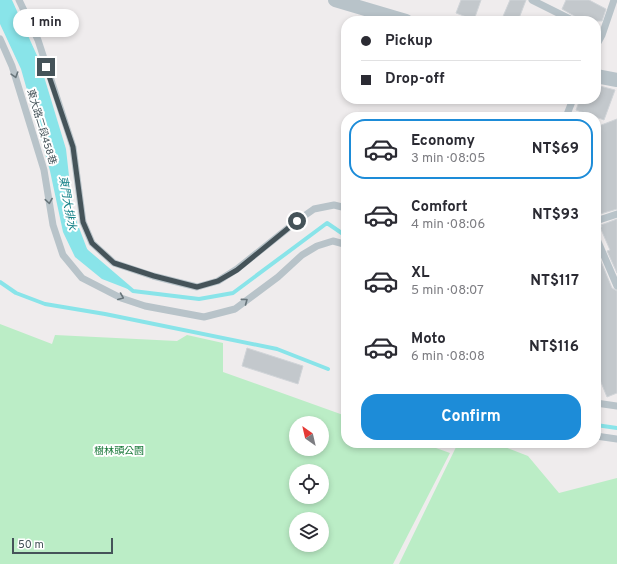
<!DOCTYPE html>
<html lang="en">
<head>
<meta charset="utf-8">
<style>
  :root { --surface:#fff; --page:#f7f7f7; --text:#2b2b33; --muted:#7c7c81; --line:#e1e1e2; --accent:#1d8cd8 }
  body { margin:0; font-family:Overpass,"Noto Sans TC",sans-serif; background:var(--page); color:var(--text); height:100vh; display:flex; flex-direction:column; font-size:15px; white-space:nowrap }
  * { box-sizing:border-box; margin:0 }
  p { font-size:13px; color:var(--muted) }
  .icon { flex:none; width:22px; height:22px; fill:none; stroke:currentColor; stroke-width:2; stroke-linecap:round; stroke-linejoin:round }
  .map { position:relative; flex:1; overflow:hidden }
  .side { position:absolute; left:341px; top:112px; width:260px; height:336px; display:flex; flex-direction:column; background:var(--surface); border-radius:16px; box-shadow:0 2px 6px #0003 }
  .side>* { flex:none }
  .guide { position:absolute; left:341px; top:16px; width:260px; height:88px; border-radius:16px; box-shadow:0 2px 6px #0003; display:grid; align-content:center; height:88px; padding:0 20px; background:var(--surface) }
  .needle { width:26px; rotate:326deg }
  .buttons { position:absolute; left:289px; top:416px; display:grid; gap:8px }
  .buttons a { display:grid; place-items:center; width:40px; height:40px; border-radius:50%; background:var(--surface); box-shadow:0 2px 6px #0003; font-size:20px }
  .scale { position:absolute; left:12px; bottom:10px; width:101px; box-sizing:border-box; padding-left:4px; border:2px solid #455359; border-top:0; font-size:11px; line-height:14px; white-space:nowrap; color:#455359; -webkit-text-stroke:3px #fff; paint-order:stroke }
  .end { position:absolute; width:18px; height:18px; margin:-9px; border:5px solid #455359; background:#fff; box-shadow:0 0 0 2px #fff }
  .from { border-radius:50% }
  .bubble { position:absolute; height:28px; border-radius:14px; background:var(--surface); box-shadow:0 2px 6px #0003; font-size:13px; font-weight:700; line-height:28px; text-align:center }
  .guide b { display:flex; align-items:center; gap:14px; height:38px; font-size:15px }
  .guide b+b { border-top:1px solid var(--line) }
  .guide i { width:10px; height:10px; background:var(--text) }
  ul { padding:7px 0 0; list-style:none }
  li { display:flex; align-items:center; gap:12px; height:60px; margin:0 8px 6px; padding:0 12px; border:2px solid transparent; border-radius:16px }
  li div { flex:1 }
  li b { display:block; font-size:15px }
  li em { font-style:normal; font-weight:700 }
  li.active { border-color:var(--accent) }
  li>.icon { width:36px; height:36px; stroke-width:1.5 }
  .cta { display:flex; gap:8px; margin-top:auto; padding:8px 20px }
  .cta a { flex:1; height:46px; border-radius:16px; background:var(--accent); color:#fff; font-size:16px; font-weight:700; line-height:46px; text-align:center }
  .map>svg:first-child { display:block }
  .green { fill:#bbedc6; fill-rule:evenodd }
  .water { fill:#89e4e9 }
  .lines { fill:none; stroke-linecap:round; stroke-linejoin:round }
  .stream { stroke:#89e4e9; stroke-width:4 }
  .building { fill:#c3c8cc; stroke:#d0d4d8 }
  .service { stroke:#b8c3c9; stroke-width:7 }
  .minor { stroke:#b8c3c9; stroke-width:14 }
  .oneway { stroke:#68757b }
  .route { stroke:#455359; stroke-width:5 }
  .labels { text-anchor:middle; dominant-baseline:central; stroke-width:4; stroke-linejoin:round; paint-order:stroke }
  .street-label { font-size:10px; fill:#455359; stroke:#fff }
  .park-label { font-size:10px; fill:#197839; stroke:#fff }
  .water-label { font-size:11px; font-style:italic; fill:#107f85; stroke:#fff }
</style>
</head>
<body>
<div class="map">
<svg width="617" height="564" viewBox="0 0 617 564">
  <rect width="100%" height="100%" fill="#efeced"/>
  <path class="green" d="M0 324 52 344 55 335 177 341 187 335 223 343V372L346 416V443H422L450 453 393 564H0ZM296 423H322V449H296ZM296 471H322V497H296ZM296 519H322V545H296Z
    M458 443H494L528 456 559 493 617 478V564H399Z"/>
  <path class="water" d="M0 0H12L39 60 66 149 73 212 89 254 133 291 102 279 75 257 63 232 50 171 21 69 0 24Z"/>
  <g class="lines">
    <path class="stream" d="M85 250 133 291 199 299 233 293 327 223 346 236
      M0 282 16 293 45 304 105 314 277 349 328 369
      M596 425 617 428"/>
  </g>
  <path class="building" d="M461 0H481L474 20 456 13Z
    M510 0H526L518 21H501Z
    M566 0H589L606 9 602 21H583L562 9Z
    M596 85 615 90 604 120 576 110 580 99H596Z
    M617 119V209L597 215 596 211V127Z
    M617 219V273L607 251 610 250 600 227H602L601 225Z
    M598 254 612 288 617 291V393L607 397 596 370V255Z
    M247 348 303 366 298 384 242 366Z"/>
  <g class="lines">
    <path class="service" d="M19 0 38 40 73 147 83 222 92 243 114 263 153 276 197 287 218 281 237 269 297 221 314 209 334 205 346 208
      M532 0 574 21
      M0 39 12 66 44 170 53 225 63 255 82 278 121 298 145 306 204 317 235 309 278 277 302 255 317 246 333 241 344 244 346 247
      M596 46 602 35 614 0
      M566 117 573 99
      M596 221 617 214
      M596 237 617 286
      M596 403 617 406
      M596 436 617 439"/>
    <path class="minor" d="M335 0 406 21
      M596 76 617 80"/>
  </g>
  <defs><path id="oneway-chevron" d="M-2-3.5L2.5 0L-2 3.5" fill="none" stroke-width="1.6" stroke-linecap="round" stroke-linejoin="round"/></defs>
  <g class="oneway">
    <use href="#oneway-chevron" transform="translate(15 75) rotate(73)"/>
    <use href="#oneway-chevron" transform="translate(49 201) rotate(81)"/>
    <use href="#oneway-chevron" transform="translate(121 297) rotate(22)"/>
    <use href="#oneway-chevron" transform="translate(245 301) rotate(-37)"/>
  </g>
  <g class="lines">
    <path class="route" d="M46 67 73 147 83 222 92 243 114 263 154 276 197 287 218 281 237 270 297 221"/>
  </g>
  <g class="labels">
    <g class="street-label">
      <text transform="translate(41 127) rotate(73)">東大路二段458巷</text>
    </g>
    <g class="park-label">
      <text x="119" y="451">樹林頭公園</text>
    </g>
    <g class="water-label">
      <text transform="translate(67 203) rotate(80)">東門大排水</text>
    </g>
  </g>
</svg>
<div class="buttons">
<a><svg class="needle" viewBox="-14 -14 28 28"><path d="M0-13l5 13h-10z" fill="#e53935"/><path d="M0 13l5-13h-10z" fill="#7c7c81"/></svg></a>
<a><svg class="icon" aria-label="locate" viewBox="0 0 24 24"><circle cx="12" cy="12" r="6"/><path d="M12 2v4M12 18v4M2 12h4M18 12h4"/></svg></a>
<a><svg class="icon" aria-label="layers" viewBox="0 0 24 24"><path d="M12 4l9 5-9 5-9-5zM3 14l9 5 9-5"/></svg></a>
</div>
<div class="scale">50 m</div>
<i class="end from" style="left:297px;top:221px"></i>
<i class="end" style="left:46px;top:67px"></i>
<div class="bubble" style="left:13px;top:9px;width:66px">1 min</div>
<div class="guide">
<b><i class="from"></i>Pickup</b>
<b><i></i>Drop-off</b>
</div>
<section class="side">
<ul>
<li class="active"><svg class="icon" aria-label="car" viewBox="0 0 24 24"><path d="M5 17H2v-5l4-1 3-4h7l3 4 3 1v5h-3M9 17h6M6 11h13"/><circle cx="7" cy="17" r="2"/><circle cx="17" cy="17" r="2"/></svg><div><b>Economy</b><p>3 min · 08:05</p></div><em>NT$69</em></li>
<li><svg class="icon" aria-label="car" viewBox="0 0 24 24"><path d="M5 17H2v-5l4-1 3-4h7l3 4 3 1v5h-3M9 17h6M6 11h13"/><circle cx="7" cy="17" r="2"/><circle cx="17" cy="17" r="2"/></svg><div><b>Comfort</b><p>4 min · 08:06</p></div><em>NT$93</em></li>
<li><svg class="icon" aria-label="car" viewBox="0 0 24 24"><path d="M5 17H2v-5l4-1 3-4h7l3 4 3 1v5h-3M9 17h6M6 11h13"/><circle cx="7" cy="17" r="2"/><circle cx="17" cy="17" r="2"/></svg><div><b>XL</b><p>5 min · 08:07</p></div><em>NT$117</em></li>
<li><svg class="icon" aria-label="car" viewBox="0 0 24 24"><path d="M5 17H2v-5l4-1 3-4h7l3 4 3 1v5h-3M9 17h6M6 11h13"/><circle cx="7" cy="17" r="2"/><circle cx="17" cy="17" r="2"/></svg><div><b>Moto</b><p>6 min · 08:08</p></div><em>NT$116</em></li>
</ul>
<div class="cta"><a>Confirm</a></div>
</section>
</div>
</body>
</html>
